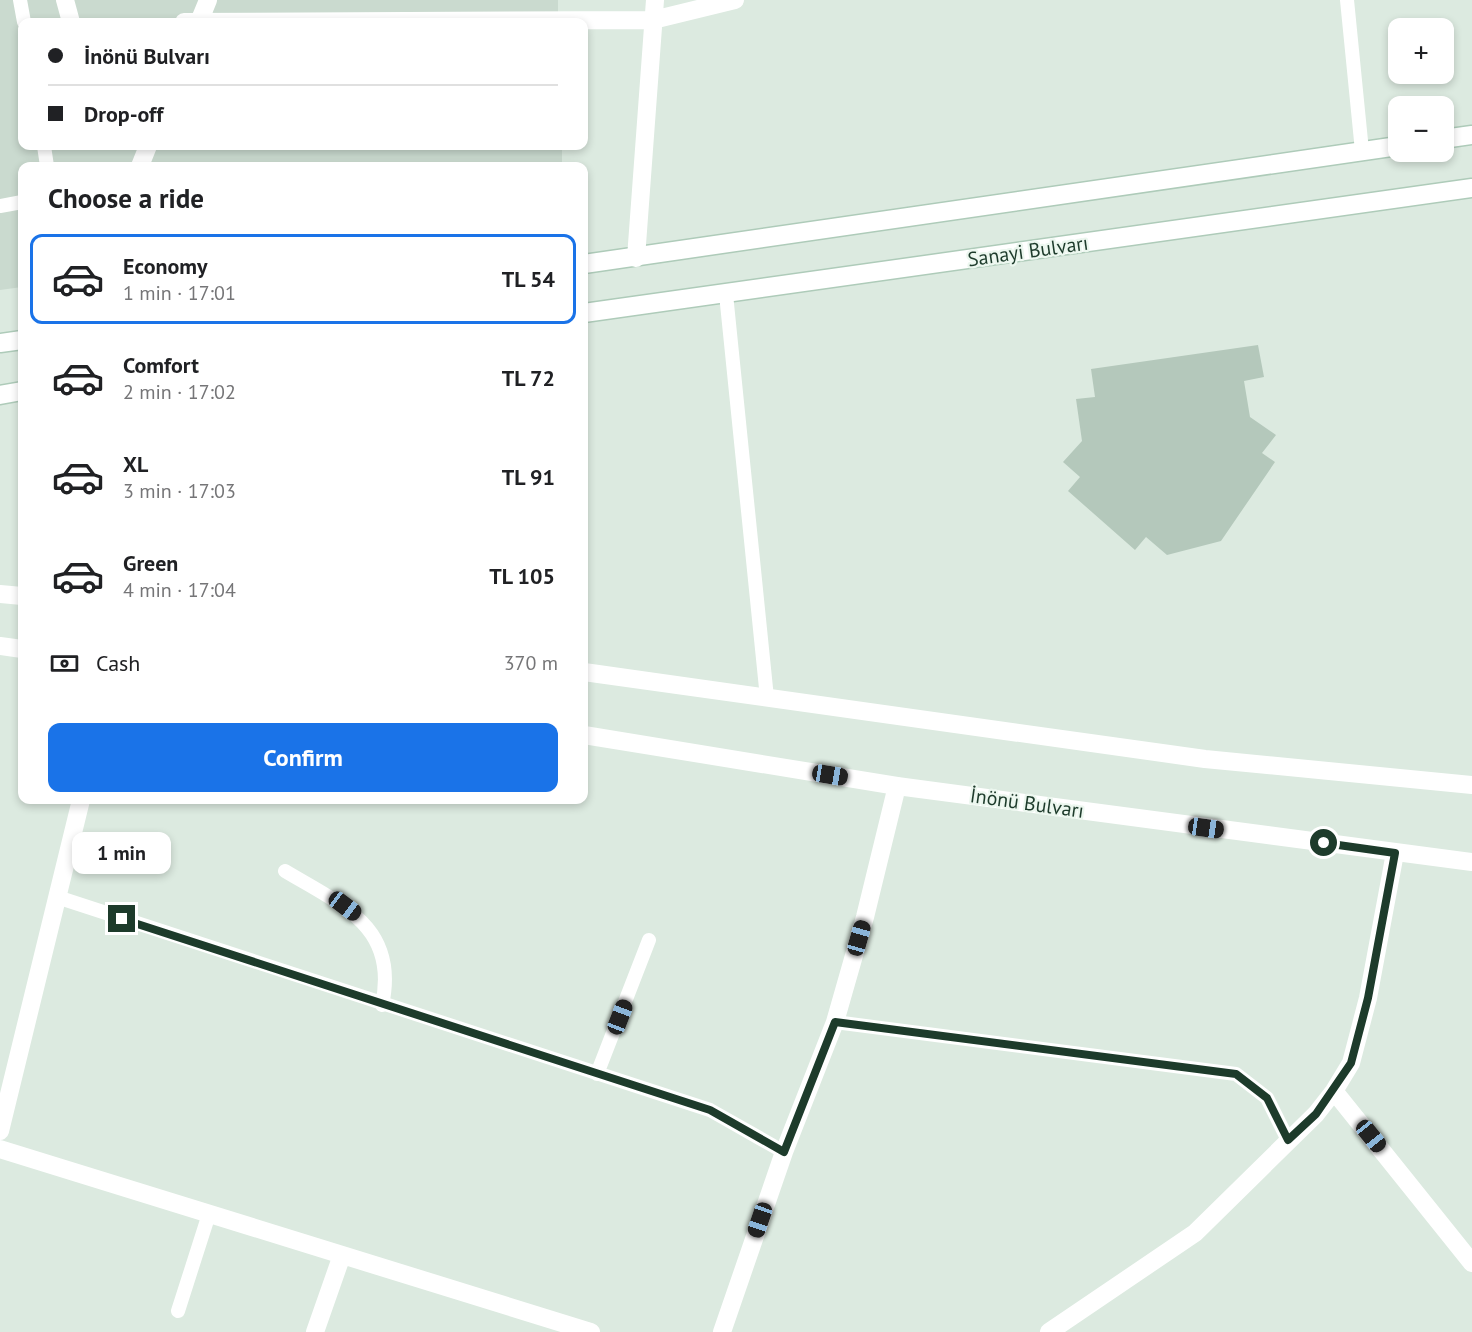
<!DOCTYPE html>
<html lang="en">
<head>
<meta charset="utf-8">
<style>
  :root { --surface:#fff; --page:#f2f2f2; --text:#202124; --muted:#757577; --line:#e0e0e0; --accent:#1a73e8 }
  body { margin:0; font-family:"PT Sans",sans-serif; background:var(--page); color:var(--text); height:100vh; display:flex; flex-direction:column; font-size:22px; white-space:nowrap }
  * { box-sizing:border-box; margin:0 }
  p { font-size:20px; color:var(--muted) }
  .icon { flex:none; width:33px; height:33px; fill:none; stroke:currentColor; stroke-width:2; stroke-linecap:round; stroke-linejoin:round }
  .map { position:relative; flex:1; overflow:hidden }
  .side { position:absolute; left:18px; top:162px; width:570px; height:642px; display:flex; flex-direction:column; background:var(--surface); border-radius:12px; box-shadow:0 3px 9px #0003 }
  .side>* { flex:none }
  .guide { position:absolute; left:18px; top:18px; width:570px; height:132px; border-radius:12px; box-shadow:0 3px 9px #0003; display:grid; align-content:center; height:132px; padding:0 30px; background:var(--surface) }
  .buttons { position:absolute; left:1388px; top:18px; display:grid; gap:12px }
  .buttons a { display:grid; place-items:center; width:66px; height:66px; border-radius:12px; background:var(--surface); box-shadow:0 3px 9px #0003; font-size:30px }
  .end { position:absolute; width:27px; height:27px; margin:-14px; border:8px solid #1d3b2b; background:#fff; box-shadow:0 0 0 3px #fff }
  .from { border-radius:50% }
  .bubble { position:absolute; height:42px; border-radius:12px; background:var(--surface); box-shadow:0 3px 9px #0003; font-size:20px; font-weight:700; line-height:42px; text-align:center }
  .car { position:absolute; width:18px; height:36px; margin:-18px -9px; border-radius:8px; box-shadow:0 0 4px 2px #0007; background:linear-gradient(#222 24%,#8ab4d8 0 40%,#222 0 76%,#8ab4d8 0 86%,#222 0) }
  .guide b { display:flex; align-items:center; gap:21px; height:57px; font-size:22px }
  .guide b+b { border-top:2px solid var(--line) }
  .guide i { width:15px; height:15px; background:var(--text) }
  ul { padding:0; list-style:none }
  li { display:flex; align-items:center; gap:18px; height:90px; margin:0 12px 9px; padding:0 18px; border:3px solid transparent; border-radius:12px }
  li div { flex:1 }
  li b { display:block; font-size:22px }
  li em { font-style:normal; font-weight:700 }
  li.active { border-color:var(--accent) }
  li>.icon { width:54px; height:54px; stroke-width:1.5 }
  h2 { padding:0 30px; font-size:27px; line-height:72px }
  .pay { display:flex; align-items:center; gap:15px; height:66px; padding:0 30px; font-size:22px }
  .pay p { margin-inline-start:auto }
  .button { display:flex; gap:12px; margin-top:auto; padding:12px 30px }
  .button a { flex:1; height:69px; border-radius:12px; background:var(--accent); color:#fff; font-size:24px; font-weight:700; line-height:69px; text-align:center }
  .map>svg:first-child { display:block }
  .built { fill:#cadacf }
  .building { fill:#b4c8bb }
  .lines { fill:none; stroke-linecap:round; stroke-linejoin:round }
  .secondary-casing { stroke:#aecbb9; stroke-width:21 }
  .service { stroke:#fff; stroke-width:14 }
  .minor { stroke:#fff; stroke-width:18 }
  .tertiary { stroke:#fff; stroke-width:18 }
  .secondary { stroke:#fff; stroke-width:18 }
  .route { stroke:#1d3b2b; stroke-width:8 }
  .labels { text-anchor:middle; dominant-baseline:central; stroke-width:4.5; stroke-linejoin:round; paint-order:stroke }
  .street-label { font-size:20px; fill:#1d3b2b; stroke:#ecf7ef }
</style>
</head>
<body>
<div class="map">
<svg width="1472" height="1332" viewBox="0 0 1472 1332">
  <rect width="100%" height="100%" fill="#dceae0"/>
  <path class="built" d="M0 0H558V22H22V146H562V166H22V287L0 290Z"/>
  <path class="building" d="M1258 345 1264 377 1244 381 1250 417 1276 435 1262 453 1275 462 1221 541 1167 555 1146 537 1135 550 1068 491 1080 477 1063 462 1082 441 1076 399 1095 397 1091 369Z"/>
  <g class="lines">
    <defs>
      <path id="secondary" d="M1443 139 1472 135
        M584 264 1398 146
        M584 313 1472 188
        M0 343 22 340
        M0 395 22 391"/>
    </defs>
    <use href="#secondary" class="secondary-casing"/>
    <path class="service" d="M20 0 24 22
      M1347 0 1362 151
      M44 146 47 166
      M0 206 22 202
      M726 294 767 698
      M285 871C342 905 399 927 382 1005
      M57 897 710 1110 784 1152
      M835 1022 1236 1074 1267 1098 1288 1140
      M597 1074 649 940
      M178 1311 209 1214"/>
    <path class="minor" d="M65 0 71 22
      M184 22 653 20 735 0
      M199 22 208 0
      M140 166 148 146
      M636 258 655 0
      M1334 1091 1472 1263
      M0 1131 81 800
      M0 1149 591 1332
      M315 1332 342 1255
      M722 1332 784 1152 835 1022 865 917 897 786
      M1049 1332 1195 1233 1316 1114 1334 1091 1351 1063 1368 998 1395 853"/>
    <path class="tertiary" d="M0 594 22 596
      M0 646 22 649
      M584 672 1205 759 1472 785
      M584 735 897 786 1472 862"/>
    <use href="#secondary" class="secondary"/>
  </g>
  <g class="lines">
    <path class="route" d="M122 919 710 1110 784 1152 835 1022 1236 1074 1267 1098 1288 1140 1316 1114 1351 1063 1368 998 1395 853 1324 843"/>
  </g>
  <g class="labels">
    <g class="street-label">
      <text transform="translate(1028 251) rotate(-8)">Sanayi Bulvarı</text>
      <text transform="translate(1027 803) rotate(8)">İnönü Bulvarı</text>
    </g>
  </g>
</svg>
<div class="buttons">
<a>+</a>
<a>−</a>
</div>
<i class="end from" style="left:1324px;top:843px"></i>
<i class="end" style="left:122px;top:919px"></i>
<div class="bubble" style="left:72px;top:832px;width:99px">1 min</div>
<i class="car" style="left:830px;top:775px;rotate:99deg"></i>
<i class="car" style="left:1206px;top:828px;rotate:98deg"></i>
<i class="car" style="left:345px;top:906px;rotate:127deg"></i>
<i class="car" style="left:859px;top:938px;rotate:16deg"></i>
<i class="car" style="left:620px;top:1017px;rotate:21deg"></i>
<i class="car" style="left:1371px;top:1136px;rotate:141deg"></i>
<i class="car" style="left:760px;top:1220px;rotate:199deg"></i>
<div class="guide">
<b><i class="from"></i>İnönü Bulvarı</b>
<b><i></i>Drop-off</b>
</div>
<section class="side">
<h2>Choose a ride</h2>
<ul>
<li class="active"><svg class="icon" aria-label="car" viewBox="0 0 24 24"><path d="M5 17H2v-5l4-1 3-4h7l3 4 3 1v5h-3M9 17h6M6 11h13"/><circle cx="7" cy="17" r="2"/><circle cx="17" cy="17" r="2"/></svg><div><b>Economy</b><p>1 min · 17:01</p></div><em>TL 54</em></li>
<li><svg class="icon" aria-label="car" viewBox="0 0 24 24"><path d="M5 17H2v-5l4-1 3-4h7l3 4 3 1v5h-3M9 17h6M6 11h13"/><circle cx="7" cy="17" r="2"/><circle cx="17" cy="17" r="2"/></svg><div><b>Comfort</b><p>2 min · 17:02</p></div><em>TL 72</em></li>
<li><svg class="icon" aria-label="car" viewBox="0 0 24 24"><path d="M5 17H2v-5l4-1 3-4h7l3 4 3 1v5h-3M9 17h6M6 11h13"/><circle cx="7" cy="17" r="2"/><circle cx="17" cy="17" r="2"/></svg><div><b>XL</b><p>3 min · 17:03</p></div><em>TL 91</em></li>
<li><svg class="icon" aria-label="car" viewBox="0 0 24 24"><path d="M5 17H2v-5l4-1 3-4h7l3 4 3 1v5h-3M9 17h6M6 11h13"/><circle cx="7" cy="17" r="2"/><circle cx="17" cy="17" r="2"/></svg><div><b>Green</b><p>4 min · 17:04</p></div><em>TL 105</em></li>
</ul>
<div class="pay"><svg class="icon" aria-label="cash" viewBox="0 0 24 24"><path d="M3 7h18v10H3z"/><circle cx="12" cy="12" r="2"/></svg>Cash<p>370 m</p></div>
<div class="button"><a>Confirm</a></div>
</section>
</div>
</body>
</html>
